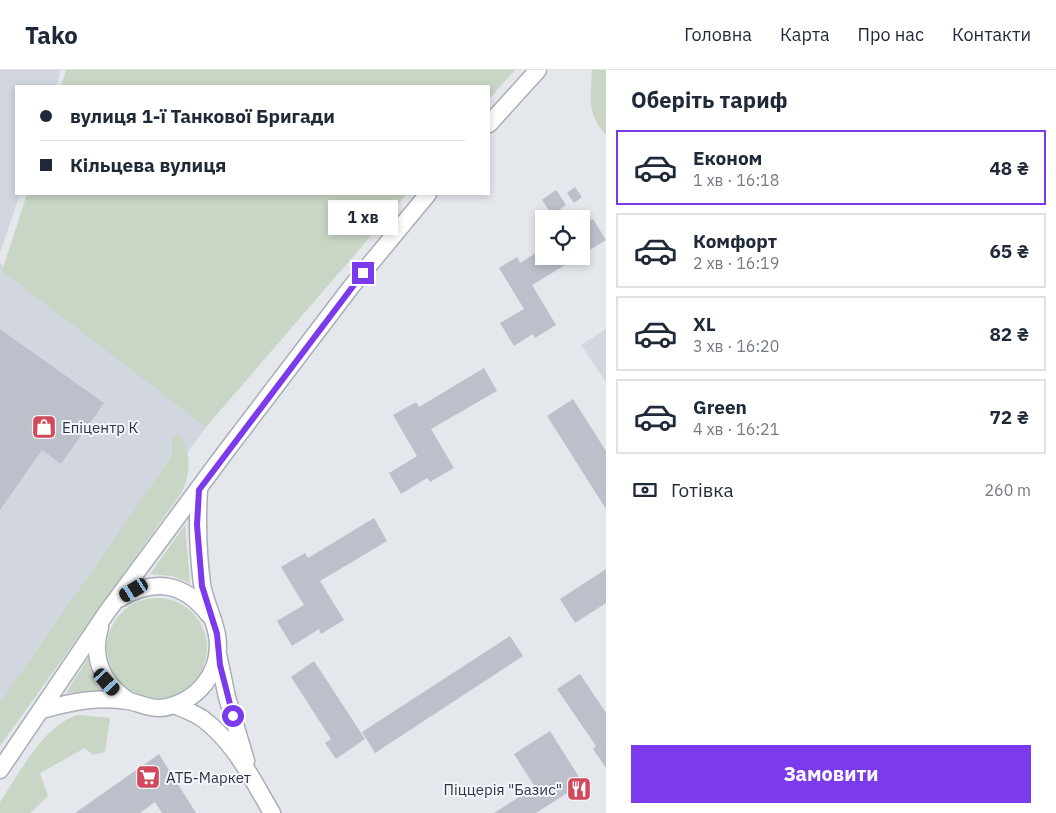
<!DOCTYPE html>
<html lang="uk">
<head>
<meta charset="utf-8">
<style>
  :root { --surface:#fff; --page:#f2f2f3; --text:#1f2937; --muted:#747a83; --line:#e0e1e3; --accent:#7c3aed }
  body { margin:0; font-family:"IBM Plex Sans",sans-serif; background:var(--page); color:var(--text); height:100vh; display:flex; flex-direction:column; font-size:19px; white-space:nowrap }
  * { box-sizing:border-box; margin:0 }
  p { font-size:16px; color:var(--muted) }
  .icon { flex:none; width:28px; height:28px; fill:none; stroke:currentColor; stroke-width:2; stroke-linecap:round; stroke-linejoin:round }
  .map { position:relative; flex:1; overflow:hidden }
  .details { display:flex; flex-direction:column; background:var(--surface); width:450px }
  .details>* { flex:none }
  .top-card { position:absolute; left:15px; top:15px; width:475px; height:110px; border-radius:0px; box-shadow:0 2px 8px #0003; display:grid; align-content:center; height:110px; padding:0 25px; background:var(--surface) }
  .controls { position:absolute; left:535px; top:140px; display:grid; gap:10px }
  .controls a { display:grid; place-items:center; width:55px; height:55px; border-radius:0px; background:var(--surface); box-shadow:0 2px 8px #0003; font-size:25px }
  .end { position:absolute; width:22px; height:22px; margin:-11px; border:6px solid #7c3aed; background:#fff; box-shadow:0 0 0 2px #fff }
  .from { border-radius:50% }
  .bubble { position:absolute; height:35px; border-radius:0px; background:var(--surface); box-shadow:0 2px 8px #0003; font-size:16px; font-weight:800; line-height:35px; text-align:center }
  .car { position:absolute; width:15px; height:30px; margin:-15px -8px; border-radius:6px; box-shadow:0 0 4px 1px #0007; background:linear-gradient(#222 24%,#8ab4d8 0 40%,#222 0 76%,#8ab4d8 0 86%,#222 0) }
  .top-card b { display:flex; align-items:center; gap:18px; height:48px; font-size:19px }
  .top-card b+b { border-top:1px solid var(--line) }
  .top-card i { width:12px; height:12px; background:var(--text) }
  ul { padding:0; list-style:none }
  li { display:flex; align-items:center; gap:15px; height:75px; margin:0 10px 8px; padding:0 15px; border:2px solid var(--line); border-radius:0px }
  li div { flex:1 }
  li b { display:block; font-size:19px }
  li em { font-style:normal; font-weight:800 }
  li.selected { border-color:var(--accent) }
  li>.icon { width:45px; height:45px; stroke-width:1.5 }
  h2 { padding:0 25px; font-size:22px; line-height:60px }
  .pay { display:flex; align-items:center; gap:12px; height:55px; padding:0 25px; font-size:19px }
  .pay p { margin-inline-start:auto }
  .cta { display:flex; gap:10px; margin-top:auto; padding:10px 25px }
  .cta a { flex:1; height:58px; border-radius:0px; background:var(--accent); color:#fff; font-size:20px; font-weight:800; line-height:58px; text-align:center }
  header { display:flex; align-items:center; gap:30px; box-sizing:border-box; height:70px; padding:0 25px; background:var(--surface); border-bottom:1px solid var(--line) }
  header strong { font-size:24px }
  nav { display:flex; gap:28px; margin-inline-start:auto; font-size:18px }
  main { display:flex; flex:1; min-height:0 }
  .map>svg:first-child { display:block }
  .built { fill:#d2d6de }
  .green { fill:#c9d6c5 }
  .building { fill:#bbc0ca }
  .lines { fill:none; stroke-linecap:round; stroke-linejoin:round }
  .secondary-casing { stroke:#a9aeb7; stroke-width:19 }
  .secondary { stroke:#fff; stroke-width:16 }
  .route { stroke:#7c3aed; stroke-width:6 }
  .labels { text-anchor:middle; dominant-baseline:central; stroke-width:4; stroke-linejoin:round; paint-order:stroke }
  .poi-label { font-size:15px; fill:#2b3445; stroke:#f4f6f9; text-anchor:start }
</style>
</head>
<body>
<header>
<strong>Tako</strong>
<nav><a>Головна</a><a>Карта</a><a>Про нас</a><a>Контакти</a></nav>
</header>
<main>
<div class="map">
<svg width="606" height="743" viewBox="0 0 606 743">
  <rect width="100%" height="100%" fill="#e4e7ec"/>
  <path class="built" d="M0 0H61L56 16H16V124H20L0 183Z
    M0 193 206 357 0 641Z
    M606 259V312L581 275Z"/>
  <path class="green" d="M66 0H515L489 29V16H61Z
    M592 0H606V65C586 43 591 27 592 0Z
    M27 124H407L206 357 2 201Z
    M177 363C192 379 191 403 182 422L0 676V633L167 393 172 385V368Z
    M185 455 190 513 172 506 150 504Z
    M107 578a50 50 0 1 1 100 0a50 50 0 1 1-100 0Z
    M88 588 93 608 101 622 66 623Z
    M78 645 110 648 105 682 93 685 85 678 40 703 48 726 30 743H0V732C20 703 43 655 78 645Z"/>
  <path class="building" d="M575 117 582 127 574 133 567 123Z
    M556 120 566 135 552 145 542 130Z
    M593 149 606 170 581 185V156Z
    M544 178V186H580L532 215 556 255 535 268 533 264 514 276 500 253 524 239 499 198 517 187 520 193Z
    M0 259 104 333 61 394 42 380 0 440Z
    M484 298 497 321 431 359 454 398 430 412 427 408 401 424 389 403 417 386 393 345 416 332 419 337Z
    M573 329 606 381V439L547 346Z
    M374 448 387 471 320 511 344 550 321 564 319 559 292 576 277 551 304 535 281 497 305 483 308 488Z
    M606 499V533L575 553 560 529Z
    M510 566 523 586 375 683 362 662Z
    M314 591 365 669 336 689 325 673 331 669 291 607Z
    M580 604 606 643V698L593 679 596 676 557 619Z
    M550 661 586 718 575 725 572 720 536 743H494L535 717 514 684Z
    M159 684 196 743H162L155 732 140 743H75Z"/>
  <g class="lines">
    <defs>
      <path id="secondary" d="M489 54 538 0
        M119 529C154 508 184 512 209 545
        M100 557C91 588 102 613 129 631
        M218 584 227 627 246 691
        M174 635C183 639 195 643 203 649 235 673 252 709 272 743
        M42 640C70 632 99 626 128 631 140 633 149 639 161 638 197 633 223 602 217 565 214 548 205 532 202 514 198 483 197 451 199 420
        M0 700 107 542 224 384 351 217 428 124"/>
    </defs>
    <use href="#secondary" class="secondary-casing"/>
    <use href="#secondary" class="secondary"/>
  </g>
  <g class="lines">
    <path class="route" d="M233 646 220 595 217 564 202 516 197 455 199 420 363 203"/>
  </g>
  <defs>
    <symbol id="shop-square" viewBox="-11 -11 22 22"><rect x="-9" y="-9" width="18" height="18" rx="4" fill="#d1495b" stroke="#f4f6f9"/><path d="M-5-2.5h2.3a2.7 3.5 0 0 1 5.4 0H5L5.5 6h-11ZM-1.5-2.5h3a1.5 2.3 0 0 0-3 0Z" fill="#fff"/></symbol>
    <symbol id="supermarket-square" viewBox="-11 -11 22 22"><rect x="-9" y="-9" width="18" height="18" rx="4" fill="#d1495b" stroke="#f4f6f9"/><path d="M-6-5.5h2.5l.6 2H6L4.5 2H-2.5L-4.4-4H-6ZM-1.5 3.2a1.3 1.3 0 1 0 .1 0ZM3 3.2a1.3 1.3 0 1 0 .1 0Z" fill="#fff"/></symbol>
    <symbol id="restaurant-square" viewBox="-11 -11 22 22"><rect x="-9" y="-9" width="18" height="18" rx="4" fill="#d1495b" stroke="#f4f6f9"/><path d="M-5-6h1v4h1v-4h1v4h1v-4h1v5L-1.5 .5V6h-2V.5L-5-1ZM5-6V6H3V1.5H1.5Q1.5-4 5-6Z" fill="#fff"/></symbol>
  </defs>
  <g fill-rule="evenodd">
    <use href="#shop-square" x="30" y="343" width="28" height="28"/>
    <use href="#supermarket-square" x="134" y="693" width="28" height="28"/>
    <use href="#restaurant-square" x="565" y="705" width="28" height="28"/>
  </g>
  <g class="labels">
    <g class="poi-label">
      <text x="62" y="357">Епіцентр К</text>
      <text x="166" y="707">АТБ-Маркет</text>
      <text x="562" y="719" text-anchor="end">Піццерія "Базис"</text>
    </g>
  </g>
</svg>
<div class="controls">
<a><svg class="icon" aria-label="locate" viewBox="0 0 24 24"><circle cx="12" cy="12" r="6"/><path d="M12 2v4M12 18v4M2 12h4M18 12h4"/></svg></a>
</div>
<i class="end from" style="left:233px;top:646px"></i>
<i class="end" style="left:363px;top:203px"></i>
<div class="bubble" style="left:328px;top:130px;width:70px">1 хв</div>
<i class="car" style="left:134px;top:520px;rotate:239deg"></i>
<i class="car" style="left:107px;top:612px;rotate:138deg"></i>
<div class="top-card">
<b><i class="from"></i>вулиця 1-ї Танкової Бригади</b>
<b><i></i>Кільцева вулиця</b>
</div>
</div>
<section class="details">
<h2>Оберіть тариф</h2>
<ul>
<li class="selected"><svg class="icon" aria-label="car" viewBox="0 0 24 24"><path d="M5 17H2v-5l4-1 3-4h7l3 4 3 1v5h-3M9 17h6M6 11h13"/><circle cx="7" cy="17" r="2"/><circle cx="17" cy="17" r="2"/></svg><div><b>Економ</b><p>1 хв · 16:18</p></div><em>48 ₴</em></li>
<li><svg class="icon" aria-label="car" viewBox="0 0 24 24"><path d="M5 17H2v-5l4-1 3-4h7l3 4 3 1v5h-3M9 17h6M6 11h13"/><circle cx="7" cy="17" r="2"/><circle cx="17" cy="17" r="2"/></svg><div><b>Комфорт</b><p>2 хв · 16:19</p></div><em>65 ₴</em></li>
<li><svg class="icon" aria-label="car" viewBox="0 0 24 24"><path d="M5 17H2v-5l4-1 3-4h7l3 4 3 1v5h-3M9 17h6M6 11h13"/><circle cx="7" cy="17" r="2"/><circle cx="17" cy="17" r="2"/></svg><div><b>XL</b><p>3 хв · 16:20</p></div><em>82 ₴</em></li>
<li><svg class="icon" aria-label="car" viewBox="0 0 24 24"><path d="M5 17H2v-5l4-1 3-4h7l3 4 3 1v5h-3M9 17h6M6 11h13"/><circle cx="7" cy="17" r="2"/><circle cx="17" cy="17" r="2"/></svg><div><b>Green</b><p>4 хв · 16:21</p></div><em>72 ₴</em></li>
</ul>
<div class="pay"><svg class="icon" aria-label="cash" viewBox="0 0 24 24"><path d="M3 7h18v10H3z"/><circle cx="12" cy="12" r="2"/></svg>Готівка<p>260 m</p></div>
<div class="cta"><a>Замовити</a></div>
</section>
</main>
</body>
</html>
